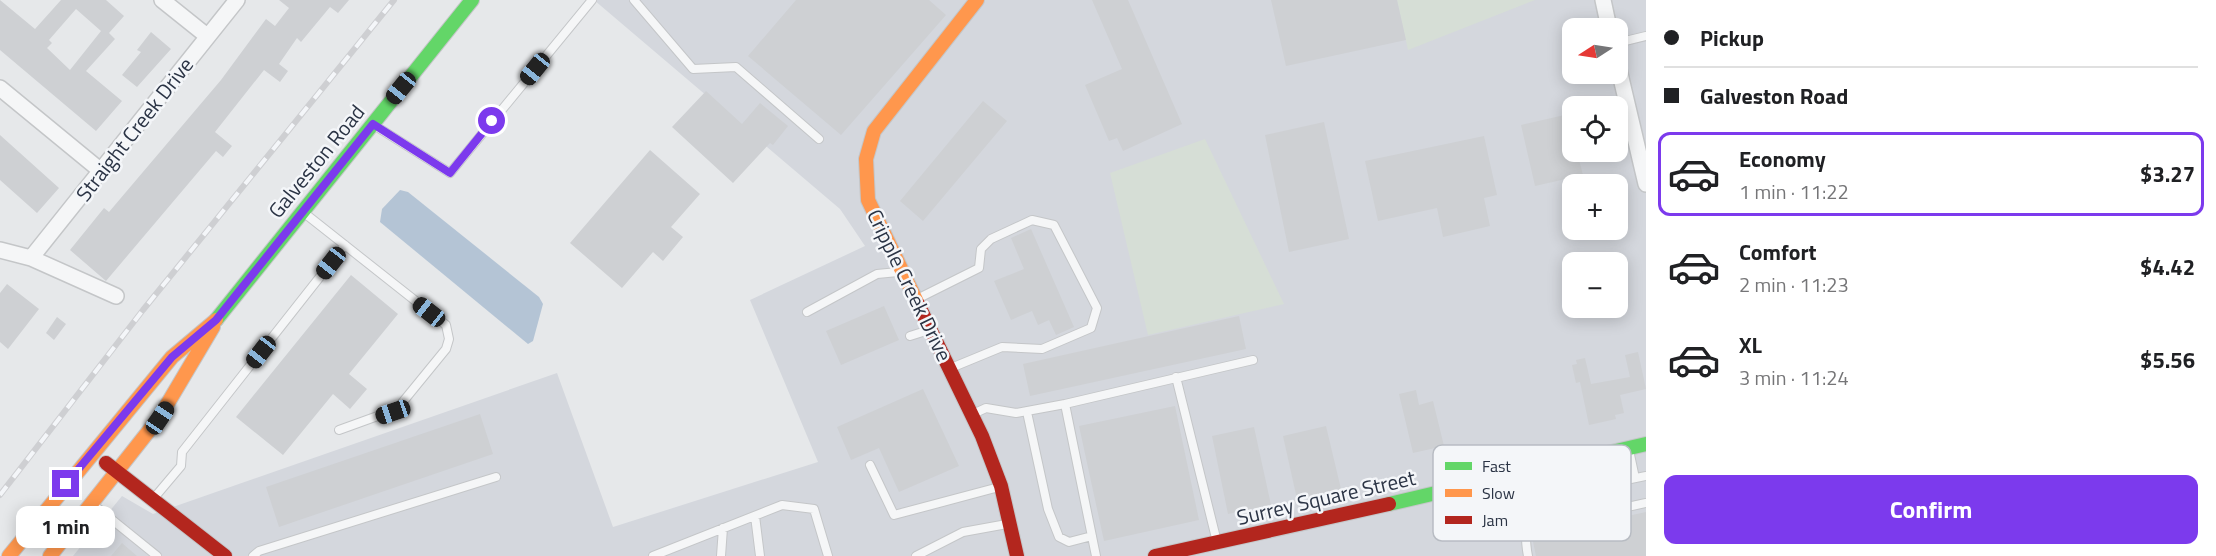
<!DOCTYPE html>
<html lang="en">
<head>
<meta charset="utf-8">
<style>
  :root { --surface:#fff; --page:#f2f2f2; --text:#202124; --muted:#757577; --line:#e0e0e0; --accent:#7c3aed }
  body { margin:0; font-family:"Titillium Web",sans-serif; background:var(--page); color:var(--text); height:100vh; display:flex; flex-direction:column; font-size:22px; white-space:nowrap }
  * { box-sizing:border-box; margin:0 }
  p { font-size:20px; color:var(--muted) }
  .icon { flex:none; width:33px; height:33px; fill:none; stroke:currentColor; stroke-width:2; stroke-linecap:round; stroke-linejoin:round }
  .map { position:relative; flex:1; overflow:hidden }
  .side { display:flex; flex-direction:column; background:var(--surface); width:570px }
  .side>* { flex:none }
  .hud { display:grid; align-content:center; height:132px; padding:0 18px; background:var(--surface) }
  .needle { width:39px; rotate:258deg }
  .tools { position:absolute; left:1562px; top:18px; display:grid; gap:12px }
  .tools a { display:grid; place-items:center; width:66px; height:66px; border-radius:12px; background:var(--surface); box-shadow:0 3px 15px #0003; font-size:30px }
  .end { position:absolute; width:27px; height:27px; margin:-14px; border:8px solid #7c3aed; background:#fff; box-shadow:0 0 0 3px #fff }
  .from { border-radius:50% }
  .bubble { position:absolute; height:42px; border-radius:12px; background:var(--surface); box-shadow:0 3px 15px #0003; font-size:20px; font-weight:700; line-height:42px; text-align:center }
  .car { position:absolute; width:18px; height:36px; margin:-18px -9px; border-radius:8px; box-shadow:0 0 4px 2px #0007; background:linear-gradient(#222 24%,#8ab4d8 0 40%,#222 0 76%,#8ab4d8 0 86%,#222 0) }
  .hud b { display:flex; align-items:center; gap:21px; height:57px; font-size:22px }
  .hud b+b { border-top:2px solid var(--line) }
  .hud i { width:15px; height:15px; background:var(--text) }
  ul { padding:0; list-style:none }
  li { display:flex; align-items:center; gap:18px; height:84px; margin:0 12px 9px; padding:0 6px; border:3px solid transparent; border-radius:12px }
  li div { flex:1 }
  li b { display:block; font-size:22px }
  li em { font-style:normal; font-weight:700 }
  li.active { border-color:var(--accent) }
  li>.icon { width:54px; height:54px; stroke-width:1.5 }
  .action { display:flex; gap:12px; margin-top:auto; padding:12px 18px }
  .action a { flex:1; height:69px; border-radius:12px; background:var(--accent); color:#fff; font-size:24px; font-weight:700; line-height:69px; text-align:center }
  main { display:flex; flex:1; min-height:0 }
  .map>svg:first-child { display:block }
  .built { fill:#d4d7dd; fill-rule:evenodd }
  .green { fill:#d6ded6 }
  .water { fill:#b4c4d5 }
  .building { fill:#ced0d3; fill-rule:evenodd }
  .lines { fill:none; stroke-linecap:round; stroke-linejoin:round }
  .lane-casing { stroke:#c4c6c8; stroke-width:10 }
  .street-casing { stroke:#c4c6c8; stroke-width:18 }
  .fast-casing { stroke:#c4c6c8; stroke-width:16 }
  .slow-casing { stroke:#c4c6c8; stroke-width:16 }
  .jam-casing { stroke:#c4c6c8; stroke-width:16 }
  .lane { stroke:#f5f6f7; stroke-width:8 }
  .street { stroke:#f5f6f7; stroke-width:15 }
  .fast { stroke:#63d668; stroke-width:14 }
  .slow { stroke:#ff974d; stroke-width:14 }
  .jam { stroke:#b3261e; stroke-width:14 }
  .rail-casing { stroke:#cecfd2; stroke-width:6 }
  .rail { stroke:#f4f6f9; stroke-width:4; stroke-dasharray:11; stroke-linecap:butt }
  .route { stroke:#7c3aed; stroke-width:8 }
  .labels { text-anchor:middle; dominant-baseline:central; stroke-width:5; stroke-linejoin:round; paint-order:stroke }
  .street-label { font-size:21px; fill:#2b3445; stroke:#f4f6f9 }
  .key { fill:#f4f6f9; stroke:#b8bcc3; stroke-width:1.5 }
  .key-label { font-size:16px; fill:#2b3445 }
</style>
</head>
<body>
<main>
<div class="map">
<svg width="1646" height="556" viewBox="0 0 1646 556">
  <rect width="100%" height="100%" fill="#e6e8ea"/>
  <path class="built" d="M594 0H1646V556H73L122 496 153 514 557 373 613 527 818 462 750 300 865 246 840 209ZM1572 28H1617V74H1572ZM1572 106H1617V152H1572ZM1572 184H1617V230H1572ZM1572 262H1617V308H1572Z"/>
  <path class="green" d="M1397 0H1535L1408 50Z
    M1205 139 1284 304 1148 335 1110 173Z"/>
  <path class="water" d="M400 190 408 192 539 297 543 304 533 341 528 344 380 222 382 209Z"/>
  <path class="building" d="M0 0 35 29 61 0H106L124 16 109 33 115 39 86 71 122 101 96 131 0 50ZM76 9 101 31 70 70 47 48 52 43 49 40Z
    M279 0H349L338 13 330 7 301 42 297 38 279 64 288 71 280 82 264 70 215 132 232 146 223 157 216 151 106 281 70 250 104 208 109 212 221 80 266 19 275 26 289 8Z
    M796 0H929L946 15 841 135 748 56Z
    M1092 0H1128L1182 124 1123 151 1117 138 1109 141 1085 85 1122 69Z
    M1271 0H1397L1406 40 1286 66Z
    M151 32 171 49 137 87 122 75 141 52 137 50Z
    M706 91 742 124 760 103 788 126 773 145 770 143 733 183 672 127Z
    M983 101 1007 121 923 221 900 201Z
    M1569 114 1572 152H1577L1583 175 1535 186 1521 125Z
    M1324 122 1349 239 1289 252 1265 135Z
    M0 135 59 188 37 213 0 180Z
    M1484 136 1497 195 1484 198 1490 226 1443 237 1437 208 1378 221 1365 161Z
    M650 150 700 194 671 227 683 237 663 261 653 252 622 288 570 243Z
    M1031 229 1074 327 1056 335 1049 320 1038 325 1032 311 1011 320 994 281 1024 269 1011 238Z
    M351 275 398 314 349 374 367 389 350 409 333 394 283 455 236 417Z
    M7 284 39 309 8 349 0 342V293Z
    M884 306 899 340 841 365 826 331Z
    M1239 316 1246 349 1030 396 1023 364Z
    M57 317 66 324 54 340 46 333Z
    M1638 352 1646 389 1620 395 1624 413 1615 415 1616 419 1589 425 1580 382 1576 383 1572 365 1577 364 1576 360 1585 358 1591 384 1630 377 1625 355Z
    M923 389 959 466 899 492 879 448 851 460 837 427Z
    M1416 390 1419 405 1433 401 1444 446 1413 453 1399 394Z
    M1175 406 1199 520 1104 541 1079 426Z
    M480 414 493 454 279 527 266 487Z
    M1326 426 1341 489 1297 499 1283 436Z
    M1254 427 1271 505 1228 514 1212 436Z
    M1646 512V556H1536L1532 537Z
    M122 543 137 556H111Z"/>
  <g class="lines">
    <defs>
      <path id="lane" d="M634 0 693 69 736 67 819 139
        M1617 43 1646 36
        M374 125 450 173 592 0
        M303 212 446 325 449 339 446 349 397 409 339 430
        M917 299 979 268 981 249 991 239 1032 220 1054 225 1097 308 1091 328 1042 349 1002 347 951 368
        M807 312 877 274 898 272
        M910 336 929 330
        M1176 377 1217 542
        M1027 412 1048 509 1059 537 1069 542 1092 536
        M973 414 986 408 1016 413 1065 404
        M1629 450 1635 478
        M870 465 894 515 999 487
        M1524 474C1530 501 1522 529 1528 556
        M154 498 181 466 182 452 345 245
        M1583 501 1595 514 1646 503
        M95 506 157 556
        M1527 508 1583 501 1602 485 1646 476
        M755 516 760 556
        M253 556 259 551 496 477
        M653 556 782 505 814 509 828 556
        M721 556 723 528
        M916 556 963 532 1007 524
        M1096 556 1065 404 1253 360"/>
      <path id="street" d="M162 0 207 36
        M1603 0 1609 28
        M1617 61 1646 184
        M0 88 101 171
        M0 250 31 258 116 296
        M31 258 237 0"/>
      <path id="fast" d="M216 320 472 0
        M1389 504 1646 444"/>
      <path id="slow" d="M918 304 868 200 866 159 874 131 977 0
        M9 556 172 357 216 320
        M50 556 159 418 213 327"/>
      <path id="jam" d="M918 304 982 436 1001 486 1017 556
        M106 463 225 556
        M1155 556 1389 504"/>
    </defs>
    <use href="#lane" class="lane-casing"/>
    <use href="#street" class="street-casing"/>
    <use href="#fast" class="fast-casing"/>
    <use href="#slow" class="slow-casing"/>
    <use href="#jam" class="jam-casing"/>
    <use href="#lane" class="lane"/>
    <use href="#street" class="street"/>
    <use href="#fast" class="fast"/>
    <use href="#slow" class="slow"/>
    <use href="#jam" class="jam"/>
    <defs>
      <path id="rail" d="M0 495 143 310 394 0"/>
    </defs>
    <use href="#rail" class="rail-casing"/>
    <use href="#rail" class="rail"/>
  </g>
  <g class="lines">
    <path class="route" d="M66 484 172 357 216 320 373 124 450 173 492 121"/>
  </g>
  <g class="labels">
    <g class="street-label">
      <text transform="translate(134 129) rotate(-52)">Straight Creek Drive</text>
      <text transform="translate(316 161) rotate(-51)">Galveston Road</text>
      <text transform="translate(910 285) rotate(64)">Cripple Creek Drive</text>
      <text transform="translate(1326 497) rotate(-13)">Surrey Square Street</text>
    </g>
  </g>
  <rect x="1433" y="445" width="198" height="96" rx="9" class="key"/>
  <rect x="1445" y="462" width="27" height="8" fill="#63d668"/>
  <rect x="1445" y="489" width="27" height="8" fill="#ff974d"/>
  <rect x="1445" y="516" width="27" height="8" fill="#b3261e"/>
  <g class="key-label">
    <text x="1482" y="472">Fast</text>
    <text x="1482" y="499">Slow</text>
    <text x="1482" y="526">Jam</text>
  </g>
</svg>
<div class="tools">
<a><svg class="needle" viewBox="-14 -14 28 28"><path d="M0-13l5 13h-10z" fill="#e53935"/><path d="M0 13l5-13h-10z" fill="#757577"/></svg></a>
<a><svg class="icon" aria-label="locate" viewBox="0 0 24 24"><circle cx="12" cy="12" r="6"/><path d="M12 2v4M12 18v4M2 12h4M18 12h4"/></svg></a>
<a>+</a>
<a>−</a>
</div>
<i class="end from" style="left:492px;top:121px"></i>
<i class="end" style="left:66px;top:484px"></i>
<div class="bubble" style="left:16px;top:506px;width:99px">1 min</div>
<i class="car" style="left:535px;top:69px;rotate:219deg"></i>
<i class="car" style="left:401px;top:88px;rotate:219deg"></i>
<i class="car" style="left:331px;top:263px;rotate:218deg"></i>
<i class="car" style="left:429px;top:312px;rotate:308deg"></i>
<i class="car" style="left:261px;top:352px;rotate:218deg"></i>
<i class="car" style="left:393px;top:412px;rotate:251deg"></i>
<i class="car" style="left:160px;top:418px;rotate:34deg"></i>
</div>
<section class="side">
<div class="hud">
<b><i class="from"></i>Pickup</b>
<b><i></i>Galveston Road</b>
</div>
<ul>
<li class="active"><svg class="icon" aria-label="car" viewBox="0 0 24 24"><path d="M5 17H2v-5l4-1 3-4h7l3 4 3 1v5h-3M9 17h6M6 11h13"/><circle cx="7" cy="17" r="2"/><circle cx="17" cy="17" r="2"/></svg><div><b>Economy</b><p>1 min · 11:22</p></div><em>$3.27</em></li>
<li><svg class="icon" aria-label="car" viewBox="0 0 24 24"><path d="M5 17H2v-5l4-1 3-4h7l3 4 3 1v5h-3M9 17h6M6 11h13"/><circle cx="7" cy="17" r="2"/><circle cx="17" cy="17" r="2"/></svg><div><b>Comfort</b><p>2 min · 11:23</p></div><em>$4.42</em></li>
<li><svg class="icon" aria-label="car" viewBox="0 0 24 24"><path d="M5 17H2v-5l4-1 3-4h7l3 4 3 1v5h-3M9 17h6M6 11h13"/><circle cx="7" cy="17" r="2"/><circle cx="17" cy="17" r="2"/></svg><div><b>XL</b><p>3 min · 11:24</p></div><em>$5.56</em></li>
</ul>
<div class="action"><a>Confirm</a></div>
</section>
</main>
</body>
</html>
